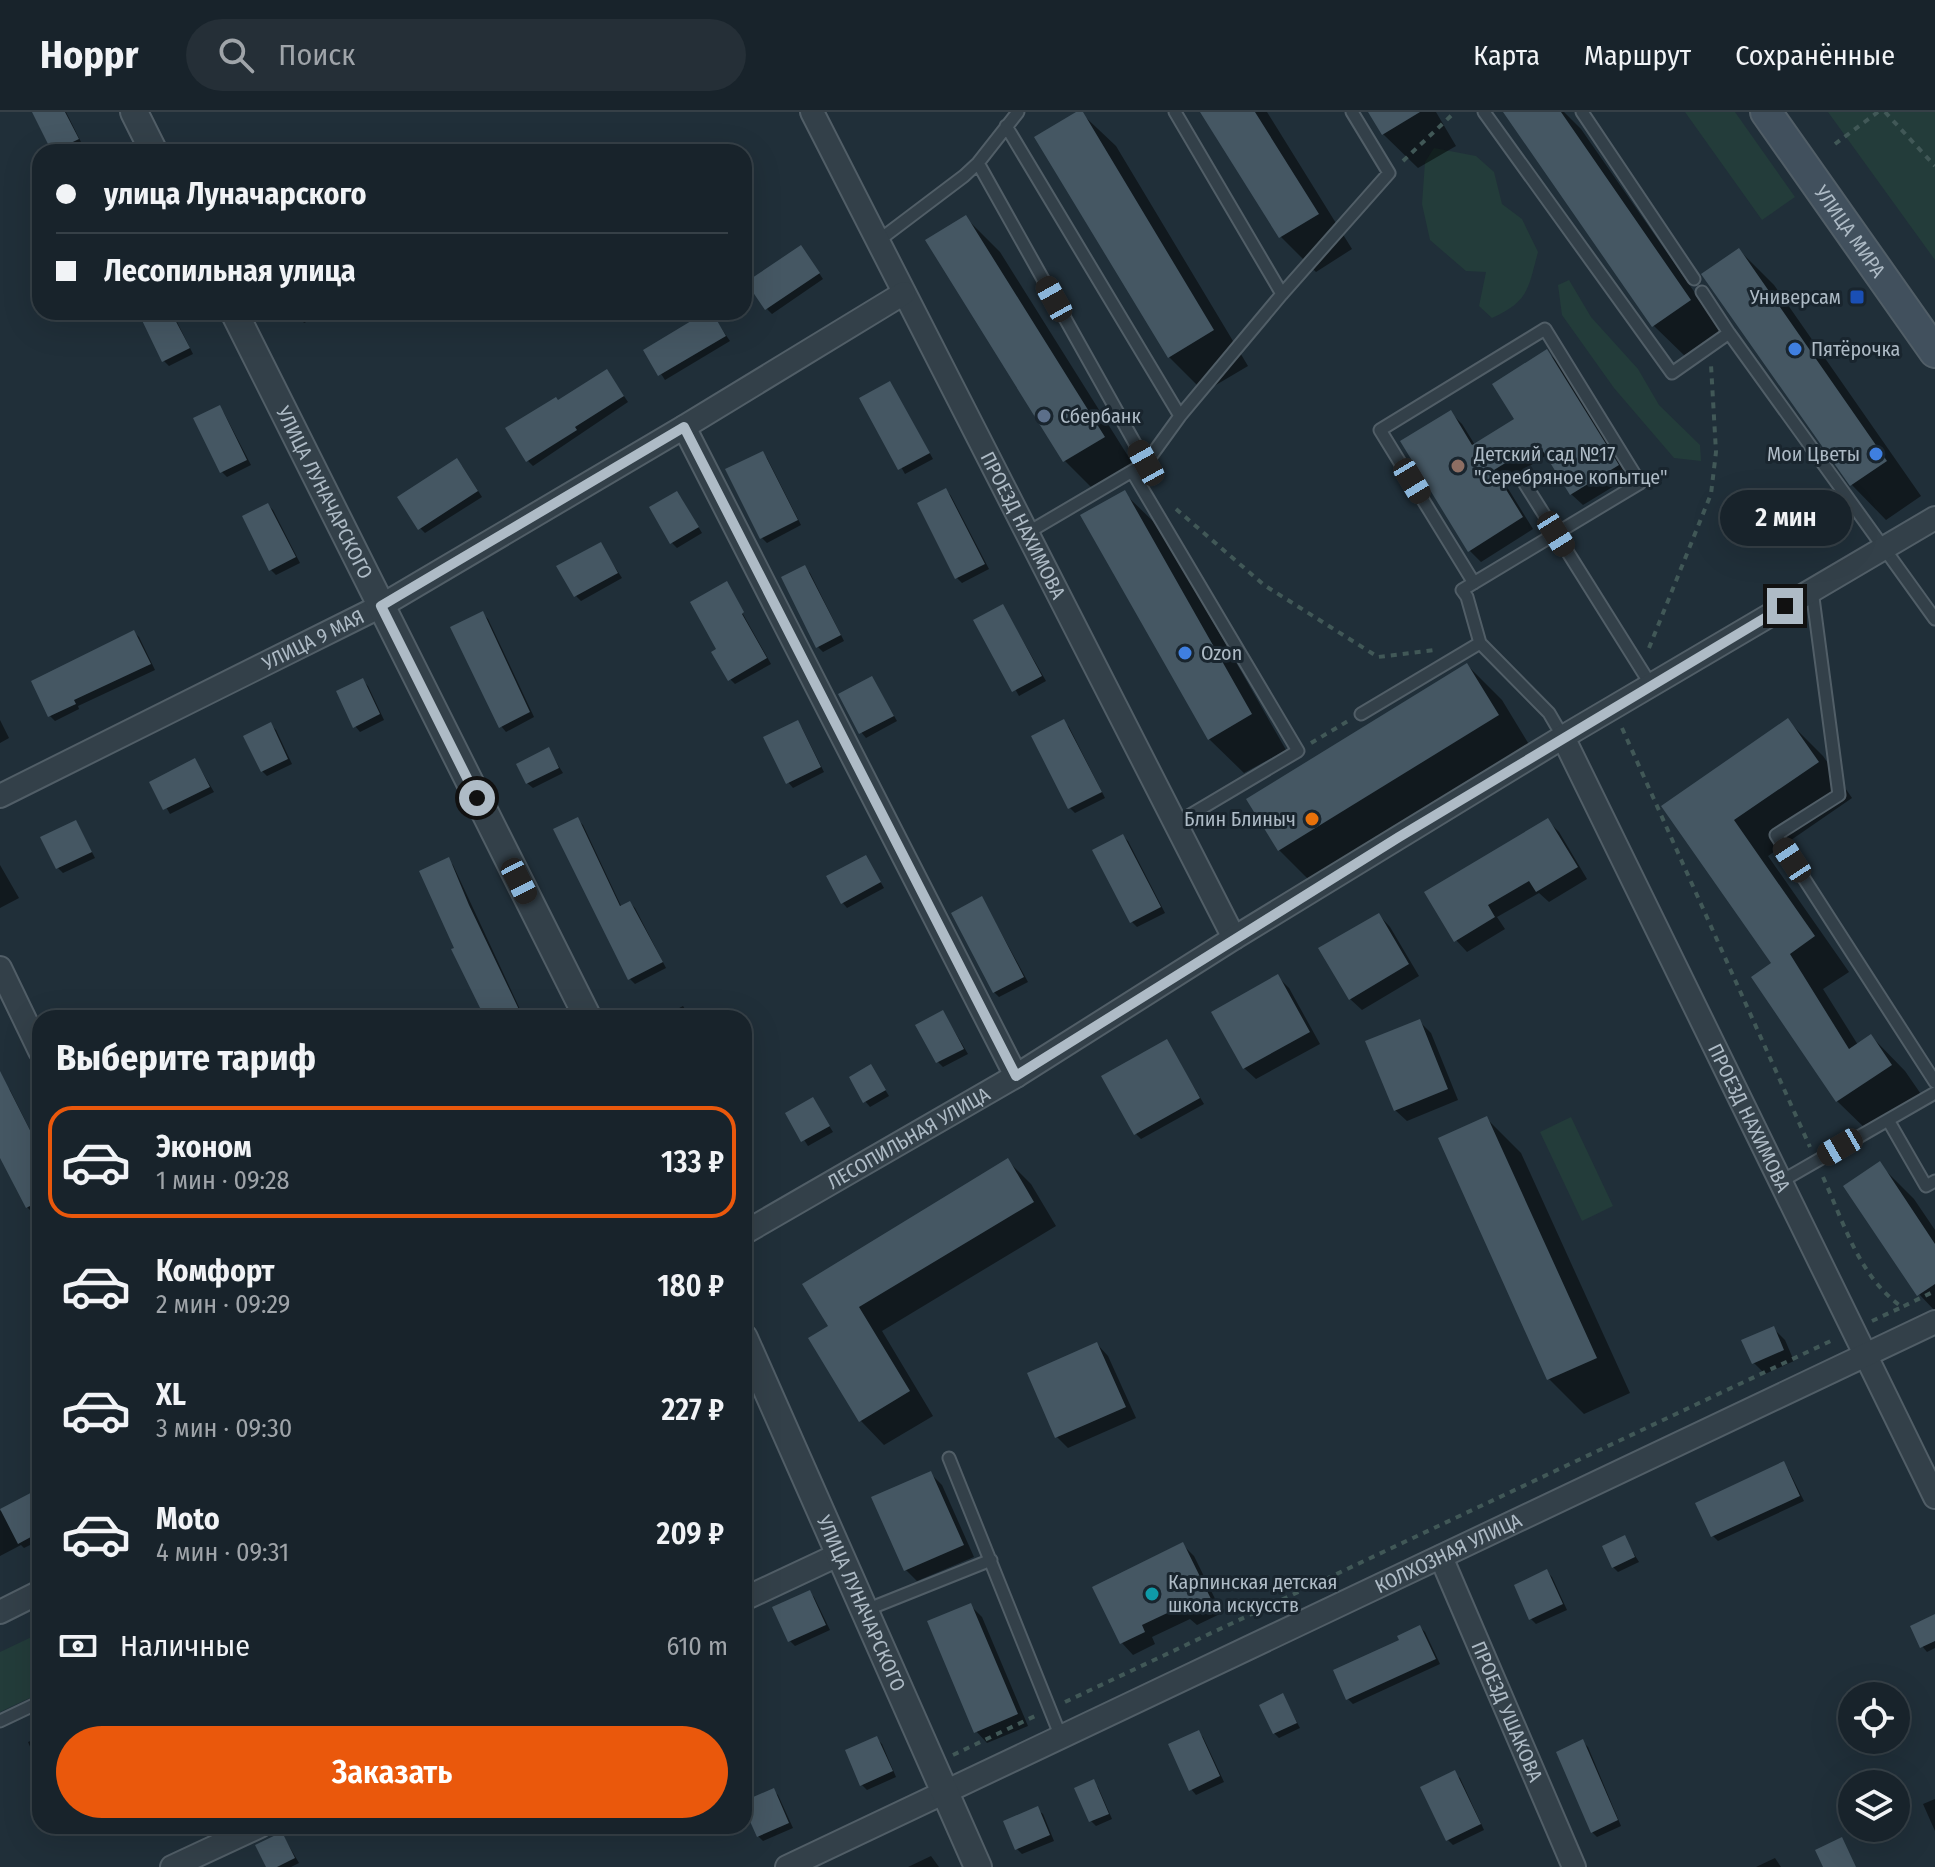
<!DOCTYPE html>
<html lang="ru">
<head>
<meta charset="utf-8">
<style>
  :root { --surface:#18232b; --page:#252f37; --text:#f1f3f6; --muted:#9fa4a9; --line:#364047; --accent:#ea580c }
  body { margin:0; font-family:"Fira Sans Condensed",sans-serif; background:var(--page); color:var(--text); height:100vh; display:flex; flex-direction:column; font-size:30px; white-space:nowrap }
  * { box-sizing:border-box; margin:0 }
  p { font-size:26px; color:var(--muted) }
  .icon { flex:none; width:44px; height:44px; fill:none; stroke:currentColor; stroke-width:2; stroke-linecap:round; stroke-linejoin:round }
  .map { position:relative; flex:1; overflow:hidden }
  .side { position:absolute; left:32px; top:898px; width:720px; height:824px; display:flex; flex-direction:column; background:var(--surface); border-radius:24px; box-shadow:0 8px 32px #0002,0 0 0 2px var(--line) }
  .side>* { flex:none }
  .guide { position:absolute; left:32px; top:32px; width:720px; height:176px; border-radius:24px; box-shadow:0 8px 32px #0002,0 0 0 2px var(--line); display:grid; align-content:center; height:176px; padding:0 24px; background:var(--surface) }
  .controls { position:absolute; left:1838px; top:1570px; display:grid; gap:16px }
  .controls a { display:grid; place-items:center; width:72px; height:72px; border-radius:50%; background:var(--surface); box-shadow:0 8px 32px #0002,0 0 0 2px var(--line); font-size:40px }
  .end { position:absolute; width:36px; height:36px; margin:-18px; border:10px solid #aebbc6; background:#111; box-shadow:0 0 0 4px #111 }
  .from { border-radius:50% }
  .bubble { position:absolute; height:56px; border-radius:28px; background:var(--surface); box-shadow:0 8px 32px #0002,0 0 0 2px var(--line); font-size:26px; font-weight:600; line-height:56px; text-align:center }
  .car { position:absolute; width:24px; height:48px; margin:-24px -12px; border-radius:10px; box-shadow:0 0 6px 2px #0007; background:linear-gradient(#222 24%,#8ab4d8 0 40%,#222 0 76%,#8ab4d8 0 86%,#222 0) }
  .guide b { display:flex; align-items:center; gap:28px; height:76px; font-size:30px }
  .guide b+b { border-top:2px solid var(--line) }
  .guide i { width:20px; height:20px; background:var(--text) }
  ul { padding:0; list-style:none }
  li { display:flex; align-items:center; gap:24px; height:112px; margin:0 16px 12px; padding:0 8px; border:4px solid transparent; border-radius:24px }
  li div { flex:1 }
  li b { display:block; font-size:30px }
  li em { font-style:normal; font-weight:600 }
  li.on { border-color:var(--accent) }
  li>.icon { width:72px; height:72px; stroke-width:1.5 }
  h2 { padding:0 24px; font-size:36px; line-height:96px }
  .pay { display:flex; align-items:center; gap:20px; height:88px; padding:0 24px; font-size:30px }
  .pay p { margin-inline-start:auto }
  .action { display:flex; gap:16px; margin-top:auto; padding:16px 24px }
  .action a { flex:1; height:92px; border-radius:48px; background:var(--accent); color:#fff; font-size:32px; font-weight:600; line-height:92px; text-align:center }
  header { display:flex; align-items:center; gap:48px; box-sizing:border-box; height:112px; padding:0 40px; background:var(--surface); border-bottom:2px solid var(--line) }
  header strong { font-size:38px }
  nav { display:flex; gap:44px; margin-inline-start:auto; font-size:28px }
  .search { width:560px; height:72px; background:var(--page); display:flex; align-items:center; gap:20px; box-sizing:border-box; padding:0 28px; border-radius:44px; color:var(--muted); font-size:30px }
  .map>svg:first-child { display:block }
  .green { fill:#233c3a }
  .shadow { fill:#0007 }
  .building { fill:#455763 }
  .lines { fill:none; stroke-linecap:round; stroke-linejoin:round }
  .service-casing { stroke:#515e67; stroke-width:15 }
  .minor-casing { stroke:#515e67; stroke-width:26 }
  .tertiary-casing { stroke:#515e67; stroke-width:30 }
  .secondary-casing { stroke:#515e67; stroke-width:34 }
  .path { stroke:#415857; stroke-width:4; stroke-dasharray:6 6; stroke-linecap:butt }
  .service { stroke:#334049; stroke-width:11 }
  .minor { stroke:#334049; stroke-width:22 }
  .tertiary { stroke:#334049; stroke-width:26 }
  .secondary { stroke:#41505d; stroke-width:30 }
  .route { stroke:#aebbc6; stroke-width:10 }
  .transit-dot { fill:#1a4fb4; stroke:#19252e; stroke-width:3 }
  .shop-dot { fill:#3f7fe0; stroke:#19252e; stroke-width:3 }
  .service-dot { fill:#5c6f8a; stroke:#19252e; stroke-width:3 }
  .education-dot { fill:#8d6e63; stroke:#19252e; stroke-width:3 }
  .food-dot { fill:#e8710a; stroke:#19252e; stroke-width:3 }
  .culture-dot { fill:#0f9aa8; stroke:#19252e; stroke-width:3 }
  .labels { text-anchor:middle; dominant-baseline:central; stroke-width:6; stroke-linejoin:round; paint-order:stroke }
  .street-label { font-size:20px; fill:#aebbc6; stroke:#19252e }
  .poi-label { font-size:20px; fill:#aebbc6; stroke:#19252e; text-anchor:start }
</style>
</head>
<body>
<header>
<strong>Hoppr</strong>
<div class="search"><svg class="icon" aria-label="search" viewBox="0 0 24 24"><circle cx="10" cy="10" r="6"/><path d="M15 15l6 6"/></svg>Поиск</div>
<nav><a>Карта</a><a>Маршрут</a><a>Сохранённые</a></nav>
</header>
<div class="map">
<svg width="1935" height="1755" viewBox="0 0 1935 1755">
  <rect width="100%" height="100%" fill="#202f39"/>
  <path class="green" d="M1685 0H1735L1795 85 1762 108Z
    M1828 0H1935V148Z
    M1434 36 1476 44 1494 60 1502 92 1522 107 1538 140C1528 177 1529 189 1492 206L1479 194 1486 160 1466 159 1430 128 1422 92 1425 50Z
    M1569 168 1591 205 1638 257 1659 293 1700 333 1701 349 1674 346 1614 276 1562 203 1558 173Z
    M1571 1005 1613 1094 1582 1109 1540 1020Z
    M40 1521V1581L0 1600V1540Z"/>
  <path class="shadow" d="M34 0H66L82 32 67 40H54Z
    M1080 0 1116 34 1248 254 1204 280 1169 245Z
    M1203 0H1267L1352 137 1316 160 1281 125Z
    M1371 0H1436L1456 34 1418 56 1383 22Z
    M1521 0H1564L1581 17 1725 224 1689 248 1654 214Z
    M965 105 1000 140 1138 360 1100 384 1065 349 927 129Z
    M1739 138 1774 173 1921 384 1886 408 1852 373 1704 163Z
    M805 140 823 167 772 202 767 197Z
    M140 200H172L193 242 169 254 164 249Z
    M296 200H327L304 211Z
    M710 200 730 229 665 268 646 239Z
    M1547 240 1559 251 1629 365 1583 393 1571 382 1547 343 1504 370 1533 417 1481 450 1469 438 1450 300 1462 312 1475 333 1516 307Z
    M607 259 628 290 533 354 528 349 558 290Z
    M890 271 933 347 905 362 862 287Z
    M219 295 224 301 251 353 227 365 222 360Z
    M762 341 767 346 801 413 767 431 762 426Z
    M462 354 482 385 425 421 420 416Z
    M946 378 951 384 989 457 962 471 957 466Z
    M1124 381 1159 415 1286 638 1244 661 1209 627Z
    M681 386 702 421 677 436 672 431Z
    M268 393 273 398 300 451 276 463 271 458Z
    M600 432 622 466 581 489 576 484Z
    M805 456 810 461 844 529 823 540 818 535Z
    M726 472 771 552 735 572 730 567 719 538Z
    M1003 494 1046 569 1019 584 976 509Z
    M483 502 488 507 534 605 506 620 501 614Z
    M134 520 139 525 155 558 78 594 79 597 55 609 50 604Z
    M1467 553 1502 588 1533 639 1314 773 1279 738Z
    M872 566 897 609 866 626 861 620Z
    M363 569 368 574 384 608 360 620 355 614Z
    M0 608 9 626 0 631Z
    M1788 609 1823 644 1852 686 1768 744 1849 860 1823 877 1858 933 1871 924 1905 959 1925 988 1872 1023 1837 989 1774 852 1664 695Z
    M797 610 802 616 824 660 793 676 788 670Z
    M1064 610 1069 615 1105 686 1075 701 1070 696Z
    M271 613 276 618 292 652 267 664 262 659Z
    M548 637 563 661 533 676 527 671Z
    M195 648 214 680 170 702 152 671Z
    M578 708 583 713 622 796 630 791 635 796 666 856 635 872 630 867 556 718Z
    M1547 708 1559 720 1587 767 1549 790 1539 781 1497 805 1505 817 1467 840 1456 828Z
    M76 710 95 746 63 761 58 756Z
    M1123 724 1128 729 1165 801 1137 815 1132 810Z
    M866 745 884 776 847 796 842 790Z
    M448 748 453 753 524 906H481L477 899 482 896Z
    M0 753 19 786 0 796Z
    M982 786 1028 870 999 885 994 880Z
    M1379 803 1390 815 1419 864 1362 898 1350 887Z
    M1278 865 1289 876 1320 932 1256 967 1244 956Z
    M683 894 691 906H660Z
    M943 900 968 942 943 955 938 950Z
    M1419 909 1431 921 1458 988 1407 1009 1395 998Z
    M1167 930 1204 992 1141 1027 1136 1022Z
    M871 955 889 984 870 995 865 989Z
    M5 973 10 978 40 1038V1096L32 1100 27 1095 0 1027V975Z
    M813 988 833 1020 808 1034 788 1002Z
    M1486 1006 1521 1041 1630 1281 1584 1302 1549 1267Z
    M1008 1049 1031 1072 1056 1114 882 1219 933 1304 884 1333 861 1309 811 1227 830 1215Z
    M1879 1052 1914 1087 1935 1118V1199L1919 1182Z
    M1773 1216 1785 1228 1794 1249 1765 1262 1753 1250Z
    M1097 1232 1108 1244 1136 1306 1068 1336 1057 1325Z
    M1783 1352 1788 1357 1804 1389 1718 1429 1713 1424 1698 1392Z
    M931 1362 942 1373 974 1445 917 1469 906 1458Z
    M40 1378V1428L24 1436 21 1433 0 1444V1399Z
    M1624 1426 1639 1450 1618 1460 1613 1455Z
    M1183 1433 1194 1444 1222 1501 1197 1513 1190 1507 1152 1525 1155 1532 1133 1543 1122 1531 1095 1476Z
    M1547 1460 1552 1465 1567 1498 1536 1512 1531 1507Z
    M809 1480 814 1485 830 1518 795 1534 790 1529 775 1496Z
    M970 1493 982 1505 1028 1614 987 1631 976 1619Z
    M1935 1507V1536L1927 1540 1922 1534Z
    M1420 1515 1425 1520 1440 1552 1353 1592 1348 1587 1335 1559 1402 1529Z
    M1283 1584 1300 1616 1279 1626 1274 1621Z
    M1198 1620 1203 1625 1224 1670 1196 1683 1191 1677Z
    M40 1625V1657L28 1630Z
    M877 1627 882 1632 896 1665 867 1678 862 1673Z
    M1583 1630 1588 1635 1621 1714 1597 1725 1592 1720Z
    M1454 1661 1460 1666 1484 1718 1453 1733 1448 1728Z
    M1093 1670 1098 1675 1112 1707 1096 1714 1091 1709Z
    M773 1678 778 1683 793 1716 763 1729 758 1724Z
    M1935 1687V1719L1923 1692Z
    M1037 1697 1043 1702 1054 1729 1022 1742 1017 1737Z
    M385 1714H403L390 1720Z
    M282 1722 299 1751 291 1755H268Z
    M931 1744 939 1755H908Z
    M1775 1746 1781 1755H1756Z"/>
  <path class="building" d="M32 0H65L79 27 52 40Z
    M1076 0H1083L1214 218 1168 246 1034 25Z
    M1200 0H1255L1319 102 1279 126Z
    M1368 0H1420L1382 23Z
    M1503 0H1561L1691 188 1652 215Z
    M966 103 1105 325 1063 350 925 128Z
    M801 133 820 161 765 198 746 170Z
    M1739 136 1887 349 1850 374 1701 162Z
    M138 200H171L190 236 162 250Z
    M706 200H712L726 224 658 264 643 238Z
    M1547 237 1619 353 1570 383 1538 331 1494 358 1523 405 1468 440 1400 329 1451 298 1472 333 1514 307 1492 272Z
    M607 257 624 284 575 315 577 318 526 350 505 316 556 285 558 288Z
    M890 269 930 341 898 358 859 286Z
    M220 293 247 348 220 361 193 306Z
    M763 339 798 408 760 427 725 357Z
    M457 346 478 379 418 418 397 385Z
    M946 376 985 452 955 467 917 391Z
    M1125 378 1252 602 1208 628 1080 403Z
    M677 379 699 415 670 432 649 395Z
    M268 391 296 445 269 459 242 404Z
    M601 430 618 461 574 485 556 454Z
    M805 453 841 523 816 536 781 465Z
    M727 469 744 500 742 502 767 546 728 569 711 540 716 537 690 490Z
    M1003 492 1042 564 1012 580 973 508Z
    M483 499 530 600 499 616 450 515Z
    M134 518 151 552 74 588 76 592 48 605 31 569Z
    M1467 551 1499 603 1278 739 1246 687Z
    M872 564 894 604 859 622 838 582Z
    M363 566 380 602 353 616 336 579Z
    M1788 606 1819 650 1734 708 1815 824 1790 842 1849 937 1871 922 1892 953 1836 990 1751 865 1771 851 1661 694Z
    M1064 607 1102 680 1068 697 1031 624Z
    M798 608 821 655 786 672 763 625Z
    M271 610 288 647 261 660 243 624Z
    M549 635 559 656 526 672 516 652Z
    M195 646 210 675 163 698 149 670Z
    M578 705 620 794 630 789 663 850 628 868 553 717Z
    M1548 706 1578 755 1536 780 1529 769 1488 793 1495 805 1454 830 1424 780Z
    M76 708 92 740 56 757 40 725Z
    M1123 722 1161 795 1130 811 1092 738Z
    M866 743 881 770 841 792 826 764Z
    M449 745 469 793 523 906H485L451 837 454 836 419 759Z
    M982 784 1024 865 993 881 951 801Z
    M1379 801 1409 852 1349 888 1318 836Z
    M1278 862 1310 920 1243 957 1211 900Z
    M943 898 964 937 936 951 915 913Z
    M1420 907 1448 977 1394 999 1365 929Z
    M1167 927 1200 986 1134 1023 1101 964Z
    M871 952 886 978 863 991 849 965Z
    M0 959 40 1038V1089L26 1096 0 1046Z
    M813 985 830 1014 801 1030 785 1001Z
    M1487 1004 1597 1246 1547 1268 1438 1026Z
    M1008 1046 1034 1090 859 1195 910 1279 859 1310 808 1226 828 1214 802 1172Z
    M1880 1049 1935 1132V1172L1917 1184 1843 1074Z
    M1774 1214 1784 1238 1752 1252 1741 1228Z
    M1097 1230 1126 1295 1055 1326 1027 1261Z
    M1784 1349 1800 1384 1711 1425 1695 1391Z
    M931 1359 964 1433 904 1459 871 1385Z
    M40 1376V1420L18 1432 0 1397Z
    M1625 1423 1635 1445 1612 1456 1602 1434Z
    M1183 1430 1212 1489 1184 1503 1180 1495 1142 1513 1145 1520 1120 1532 1092 1475Z
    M1547 1457 1563 1492 1529 1508 1514 1473Z
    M810 1478 826 1513 788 1530 772 1495Z
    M971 1491 1018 1602 974 1621 927 1509Z
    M1935 1502V1529L1920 1536 1910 1514Z
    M1420 1513 1436 1547 1346 1588 1333 1558 1399 1528 1397 1524Z
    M1283 1581 1297 1611 1273 1622 1259 1593Z
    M1199 1618 1220 1664 1189 1679 1168 1632Z
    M877 1624 893 1659 860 1674 845 1638Z
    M1583 1627 1618 1708 1591 1721 1556 1640Z
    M1455 1658 1481 1712 1446 1729 1420 1675Z
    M1094 1667 1109 1702 1089 1710 1074 1676Z
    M774 1676 789 1711 757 1725 744 1696V1689Z
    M1038 1694 1050 1723 1015 1738 1003 1709Z
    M282 1720 295 1746 277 1755H266L255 1733Z
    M1842 1725 1856 1755H1823L1815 1738Z"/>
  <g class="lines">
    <defs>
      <path id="service" d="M1175 0 1282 182
        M1484 0 1672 261 1729 221 1935 507
        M1582 0 1694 167
        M1006 14 1180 304
        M978 51 1146 351
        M878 129 964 64 978 51 1018 0
        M1702 180 1729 221
        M1133 361 1298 639 1175 712
        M1525 372 1651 573
        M1027 421 1146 351 1180 304 1282 182 1389 61 1352 0
        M1474 471 1380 318 1545 217 1640 371 1462 478 1467 485 1480 531 1549 601 1563 625
        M1812 478 1839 683 1776 723 1935 970
        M1361 602 1480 531
        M1888 1008 1926 1074 1935 1069
        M1780 1070 1935 981
        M949 1346 1061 1625
        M866 1498 991 1448
        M0 1609 40 1590"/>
      <g id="minor">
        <path id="s1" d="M812 0 1234 826"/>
        <path d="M684 315 1016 964"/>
        <path id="s2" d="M1563 625 1935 1385"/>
        <path id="s3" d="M0 684 381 494 684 315 904 181"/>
        <path d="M0 856 40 939"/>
        <path id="s4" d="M744 1121 1016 964 1234 826 1563 625 1935 406"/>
        <path id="s5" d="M1441 1445 1574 1755"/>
        <path d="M744 1487 840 1442"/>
        <path d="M0 1500 40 1480"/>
        <path d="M172 1755 260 1714"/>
        <path id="s6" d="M787 1755 1935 1210"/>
      </g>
      <g id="tertiary">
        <path d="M134 0 154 40"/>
        <path id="s7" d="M234 200 588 906"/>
        <path id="s8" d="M744 1226 978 1755"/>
      </g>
      <g id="secondary">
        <path id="s9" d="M1766 0 1935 240"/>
      </g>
    </defs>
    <use href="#service" class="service-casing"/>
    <use href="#minor" class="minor-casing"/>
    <use href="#tertiary" class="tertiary-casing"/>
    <use href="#secondary" class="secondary-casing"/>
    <path class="path" d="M1885 0 1935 54
      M1835 32 1878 0
      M1403 49 1455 0
      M1176 397 1264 473 1378 545 1434 538
      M1649 536 1711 382 1716 340 1711 253
      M1622 616 1810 1035
      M1311 631 1348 609
      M1823 1065C1844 1111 1859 1165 1902 1195L1935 1179
      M1872 1209 1902 1195
      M1065 1590 1835 1227
      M953 1643 1035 1604"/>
    <use href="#service" class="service"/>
    <use href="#minor" class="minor"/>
    <use href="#tertiary" class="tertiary"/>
    <use href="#secondary" class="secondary"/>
  </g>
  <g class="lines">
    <path class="route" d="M477 686 381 494 684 315 1016 964 1399 725 1785 494"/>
  </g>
  <rect class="transit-dot" x="1849" y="177" width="16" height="16" rx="4"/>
  <g class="shop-dot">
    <circle cx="1795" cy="237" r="8"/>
    <circle cx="1876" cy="342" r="8"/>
    <circle cx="1185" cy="541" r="8"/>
  </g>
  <circle class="service-dot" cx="1044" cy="304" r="8"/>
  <circle class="education-dot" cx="1458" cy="354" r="8"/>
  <circle class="food-dot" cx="1312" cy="707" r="8"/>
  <circle class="culture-dot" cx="1152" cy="1482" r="8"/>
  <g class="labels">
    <g class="street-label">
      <text stroke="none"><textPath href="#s9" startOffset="146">УЛИЦА МИРА</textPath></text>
      <text stroke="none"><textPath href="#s7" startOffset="202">УЛИЦА ЛУНАЧАРСКОГО</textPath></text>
      <text stroke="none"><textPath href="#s1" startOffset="464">ПРОЕЗД НАХИМОВА</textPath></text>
      <text stroke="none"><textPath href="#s3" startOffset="350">УЛИЦА 9 МАЯ</textPath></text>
      <text stroke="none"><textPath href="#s2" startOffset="424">ПРОЕЗД НАХИМОВА</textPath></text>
      <text stroke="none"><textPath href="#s4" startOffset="190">ЛЕСОПИЛЬНАЯ УЛИЦА</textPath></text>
      <text stroke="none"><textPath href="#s6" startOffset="732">КОЛХОЗНАЯ УЛИЦА</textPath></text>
      <text stroke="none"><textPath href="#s8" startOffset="290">УЛИЦА ЛУНАЧАРСКОГО</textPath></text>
      <text stroke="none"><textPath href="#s5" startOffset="168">ПРОЕЗД УШАКОВА</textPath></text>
    </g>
    <g class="poi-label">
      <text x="1841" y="185" text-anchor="end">Универсам</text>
      <text x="1811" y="237">Пятёрочка</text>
      <text x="1060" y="304">Сбербанк</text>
      <text x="1474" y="342">Детский сад №17<tspan x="1474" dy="23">"Серебряное копытце"</tspan></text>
      <text x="1860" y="342" text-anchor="end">Мои Цветы</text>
      <text x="1201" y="541">Ozon</text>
      <text x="1296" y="707" text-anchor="end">Блин Блиныч</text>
      <text x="1168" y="1470">Карпинская детская<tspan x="1168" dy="23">школа искусств</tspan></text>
    </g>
  </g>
</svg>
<div class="controls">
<a><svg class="icon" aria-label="locate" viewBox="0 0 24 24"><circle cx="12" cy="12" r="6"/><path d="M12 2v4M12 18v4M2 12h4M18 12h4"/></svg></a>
<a><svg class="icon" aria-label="layers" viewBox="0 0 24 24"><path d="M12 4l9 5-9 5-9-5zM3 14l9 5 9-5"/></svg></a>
</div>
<i class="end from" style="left:477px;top:686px"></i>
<i class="end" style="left:1785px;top:494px"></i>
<div class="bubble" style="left:1720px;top:378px;width:132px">2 мин</div>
<i class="car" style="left:1054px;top:187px;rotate:331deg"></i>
<i class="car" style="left:1146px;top:351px;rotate:331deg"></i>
<i class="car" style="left:1412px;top:369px;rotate:149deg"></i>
<i class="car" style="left:1556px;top:422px;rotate:148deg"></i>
<i class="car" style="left:1792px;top:748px;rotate:327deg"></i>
<i class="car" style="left:519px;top:769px;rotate:153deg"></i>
<i class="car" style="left:1840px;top:1035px;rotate:240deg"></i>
<div class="guide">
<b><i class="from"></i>улица Луначарского</b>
<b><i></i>Лесопильная улица</b>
</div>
<section class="side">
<h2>Выберите тариф</h2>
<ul>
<li class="on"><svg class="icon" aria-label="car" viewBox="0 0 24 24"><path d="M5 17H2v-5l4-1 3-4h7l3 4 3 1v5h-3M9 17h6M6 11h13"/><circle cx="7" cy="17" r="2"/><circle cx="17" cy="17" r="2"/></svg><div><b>Эконом</b><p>1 мин · 09:28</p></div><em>133 ₽</em></li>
<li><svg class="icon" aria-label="car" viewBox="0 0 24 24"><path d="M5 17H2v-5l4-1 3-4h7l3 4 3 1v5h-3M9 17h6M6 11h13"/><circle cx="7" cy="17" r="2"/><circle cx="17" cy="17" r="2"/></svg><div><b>Комфорт</b><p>2 мин · 09:29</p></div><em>180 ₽</em></li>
<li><svg class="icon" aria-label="car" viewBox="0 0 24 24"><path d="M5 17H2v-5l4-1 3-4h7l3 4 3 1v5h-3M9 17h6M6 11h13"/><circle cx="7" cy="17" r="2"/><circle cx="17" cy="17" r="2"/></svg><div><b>XL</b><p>3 мин · 09:30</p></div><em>227 ₽</em></li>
<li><svg class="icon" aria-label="car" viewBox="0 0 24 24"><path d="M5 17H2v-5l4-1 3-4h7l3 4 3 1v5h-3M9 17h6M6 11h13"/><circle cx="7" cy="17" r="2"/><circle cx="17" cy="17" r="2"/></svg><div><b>Moto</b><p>4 мин · 09:31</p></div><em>209 ₽</em></li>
</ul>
<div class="pay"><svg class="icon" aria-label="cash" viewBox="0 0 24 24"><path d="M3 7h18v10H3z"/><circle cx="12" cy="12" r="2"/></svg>Наличные<p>610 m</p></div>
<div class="action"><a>Заказать</a></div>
</section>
</div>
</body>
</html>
